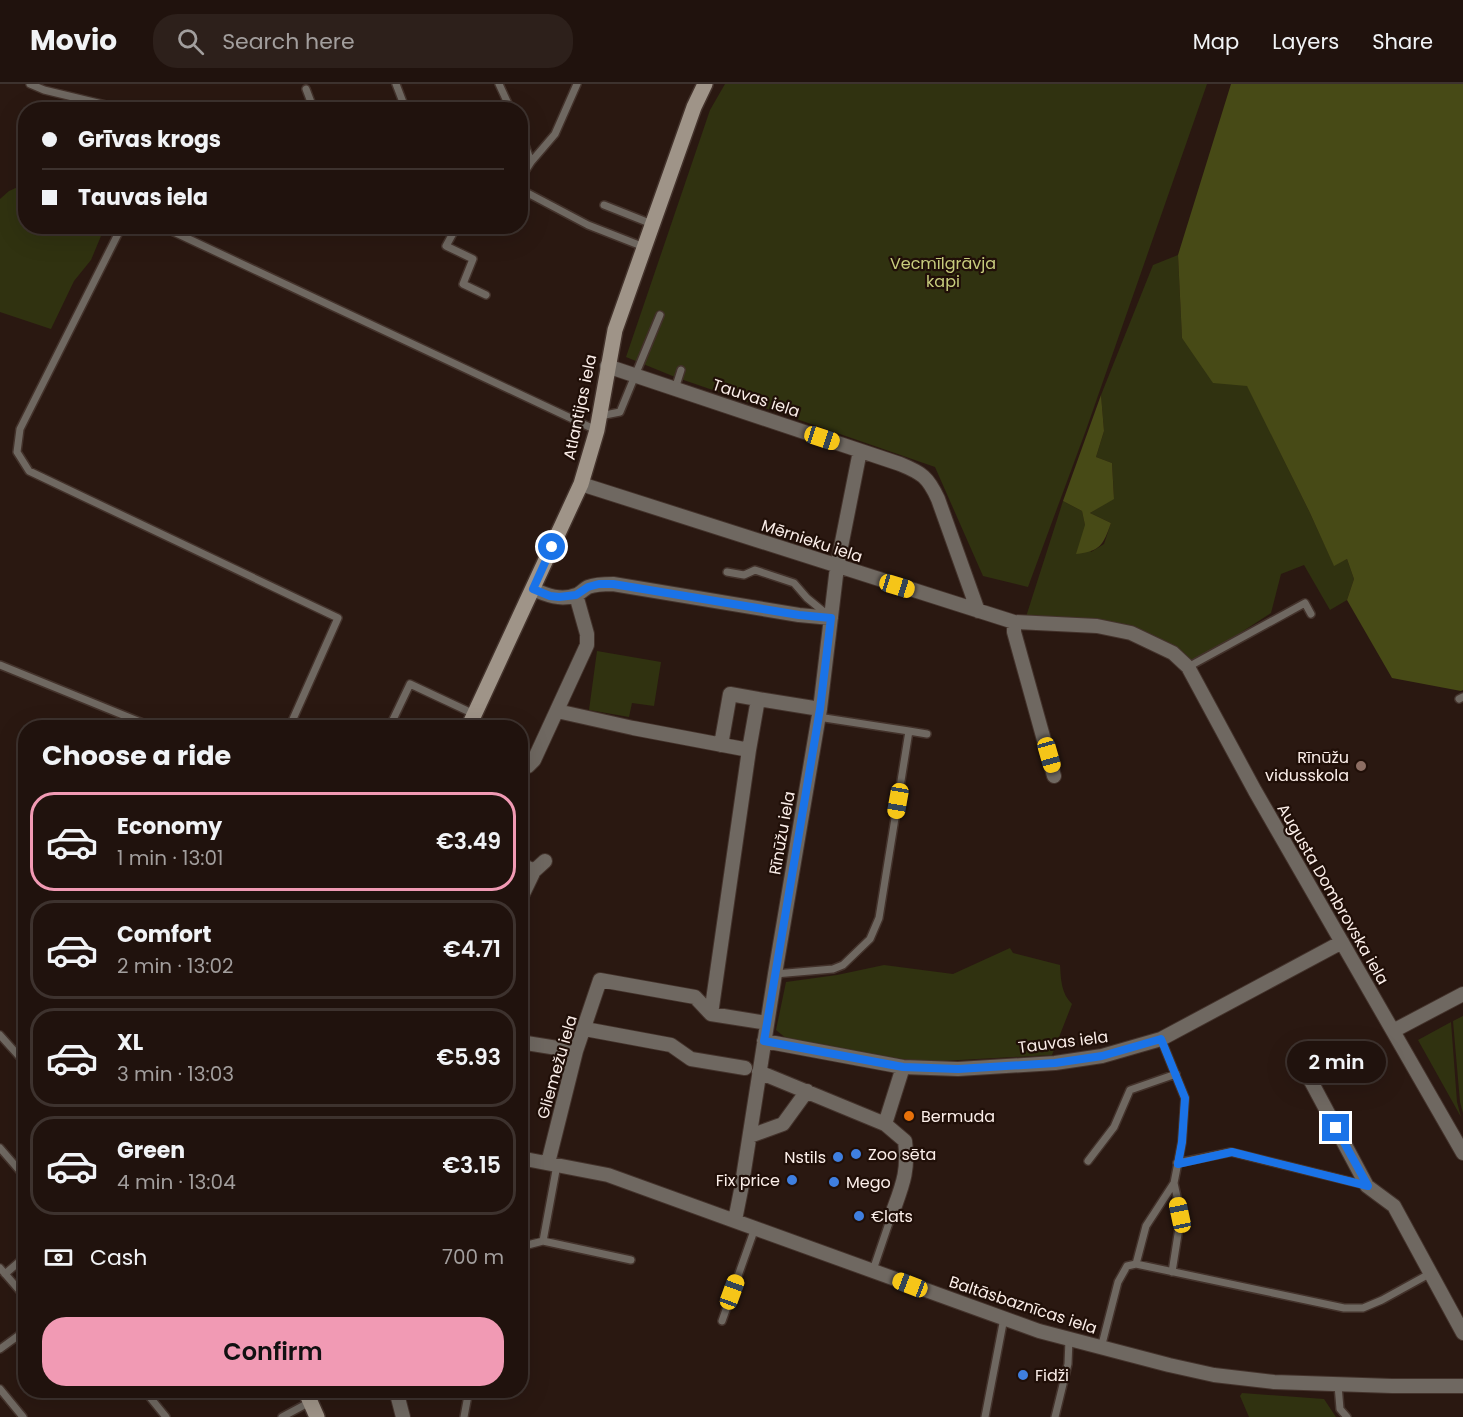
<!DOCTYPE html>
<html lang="en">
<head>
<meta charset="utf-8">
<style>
  :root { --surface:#20120d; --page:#2d201b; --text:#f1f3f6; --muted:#a29e9d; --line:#3d322e; --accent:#f19ab4 }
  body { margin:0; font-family:Poppins,sans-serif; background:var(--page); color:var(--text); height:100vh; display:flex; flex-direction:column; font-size:22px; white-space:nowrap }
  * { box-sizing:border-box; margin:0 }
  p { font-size:20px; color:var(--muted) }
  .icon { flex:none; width:33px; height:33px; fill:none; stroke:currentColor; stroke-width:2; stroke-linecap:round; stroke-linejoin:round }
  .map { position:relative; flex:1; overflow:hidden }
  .side { position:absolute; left:18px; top:636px; width:510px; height:678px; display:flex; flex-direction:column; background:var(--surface); border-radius:24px; box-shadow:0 6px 24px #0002,0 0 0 2px var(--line) }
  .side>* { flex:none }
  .banner { position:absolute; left:18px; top:18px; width:510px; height:132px; border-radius:24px; box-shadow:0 6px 24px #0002,0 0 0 2px var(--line); display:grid; align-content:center; height:132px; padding:0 24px; background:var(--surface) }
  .end { position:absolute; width:27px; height:27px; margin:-14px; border:8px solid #1a73e8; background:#fff; box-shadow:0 0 0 3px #fff }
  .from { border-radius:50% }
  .bubble { position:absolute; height:42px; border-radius:21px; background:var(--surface); box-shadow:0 6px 24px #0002,0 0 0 2px var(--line); font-size:20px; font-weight:600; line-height:42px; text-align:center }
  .car { position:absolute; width:18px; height:36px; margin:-18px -9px; border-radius:8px; box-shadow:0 0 4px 2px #0007; background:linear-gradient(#f5c518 24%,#345 0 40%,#f5c518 0 76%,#345 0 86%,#f5c518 0) }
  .banner b { display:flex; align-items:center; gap:21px; height:57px; font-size:22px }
  .banner b+b { border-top:2px solid var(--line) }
  .banner i { width:15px; height:15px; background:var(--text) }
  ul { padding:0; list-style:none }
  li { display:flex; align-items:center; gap:18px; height:99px; margin:0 12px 9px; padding:0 12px; border:3px solid var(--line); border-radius:24px }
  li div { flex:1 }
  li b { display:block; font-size:22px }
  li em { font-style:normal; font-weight:600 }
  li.current { border-color:var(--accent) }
  li>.icon { width:54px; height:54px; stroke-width:1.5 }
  h2 { padding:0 24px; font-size:27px; line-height:72px }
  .pay { display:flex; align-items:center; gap:15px; height:66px; padding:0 24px; font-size:22px }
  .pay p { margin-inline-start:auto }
  .action { display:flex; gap:12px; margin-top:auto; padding:12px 24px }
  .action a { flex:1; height:69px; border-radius:24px; background:var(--accent); color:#111; font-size:24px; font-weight:600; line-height:69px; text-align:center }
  header { display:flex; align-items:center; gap:36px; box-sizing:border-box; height:84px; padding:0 30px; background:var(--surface); border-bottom:2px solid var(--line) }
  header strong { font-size:28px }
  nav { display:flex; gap:33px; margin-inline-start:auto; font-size:21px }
  .search { width:420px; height:54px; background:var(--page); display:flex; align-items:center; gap:15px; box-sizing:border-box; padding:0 21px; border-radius:24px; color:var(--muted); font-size:22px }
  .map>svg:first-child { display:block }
  .green { fill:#303210 }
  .forest { fill:#474a16 }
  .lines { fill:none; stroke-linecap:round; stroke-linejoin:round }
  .service-casing { stroke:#43322b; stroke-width:10 }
  .minor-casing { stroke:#43322b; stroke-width:16 }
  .secondary-casing { stroke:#43322b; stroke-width:18 }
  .service { stroke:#6f6861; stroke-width:7 }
  .minor { stroke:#6f6861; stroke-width:14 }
  .secondary { stroke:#9f9488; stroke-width:15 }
  .route { stroke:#1a73e8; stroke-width:8 }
  .education-dot { fill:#8d6e63; stroke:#200f08; stroke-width:2 }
  .food-dot { fill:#e8710a; stroke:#200f08; stroke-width:2 }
  .shop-dot { fill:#3f7fe0; stroke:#200f08; stroke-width:2 }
  .labels { text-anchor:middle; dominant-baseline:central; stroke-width:4.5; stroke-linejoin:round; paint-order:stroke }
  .park-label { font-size:16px; fill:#c7cc7d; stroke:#200f08 }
  .street-label { font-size:16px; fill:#fbeee9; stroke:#200f08 }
  .poi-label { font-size:16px; fill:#fbeee9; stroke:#200f08; text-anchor:start }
</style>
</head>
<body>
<header>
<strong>Movio</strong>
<div class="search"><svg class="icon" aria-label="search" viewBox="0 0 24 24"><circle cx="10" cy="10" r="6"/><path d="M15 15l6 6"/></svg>Search here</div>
<nav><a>Map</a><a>Layers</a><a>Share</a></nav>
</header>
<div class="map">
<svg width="1463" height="1333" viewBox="0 0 1463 1333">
  <rect width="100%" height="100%" fill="#2a1811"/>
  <path class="green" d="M725 0H1207L1086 346 1028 503 983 492 935 383 675 293 626 273 710 26Z
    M20 102 25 106 26 142 91 143 101 148V152L91 176 74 197 51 245 0 228V115L9 107Z
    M1178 171 1182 254 1247 301 1310 429 1334 481 1347 475 1354 495 1347 516 1330 526 1304 481 1281 490 1271 529 1188 583 1131 549 1024 539 1063 417 1082 427 1091 468 1104 460 1111 439 1090 429 1114 414 1112 379 1096 373 1104 347 1101 311 1153 181Z
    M597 567 661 578 654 622 632 619 629 633 589 626Z
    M1010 864 1013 869 1060 881C1061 896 1061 909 1072 920L1052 971 923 978 792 959 776 946 786 898 837 891 884 881 953 890Z
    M1463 932V1029L1460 1018 1453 937Z
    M1451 938 1457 1018 1461 1033 1418 956Z
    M1242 1309 1324 1315 1336 1333H1249L1240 1312Z"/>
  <path class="forest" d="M1231 0H1463V606L1461 607 1392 594 1347 516 1354 495 1347 475 1334 482 1310 429 1247 302 1213 299 1182 254 1178 171Z
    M1101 311 1104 347 1096 373 1112 379 1114 415 1090 429 1111 439C1103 461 1101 467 1076 470L1085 441 1082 427 1063 417Z"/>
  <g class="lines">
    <defs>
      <path id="service" d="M30 0 44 6 127 26
        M396 0 406 26
        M499 0 511 26
        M306 5 314 26
        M520 47 531 78 520 95
        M531 78 555 50 577 0
        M520 105 588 141 644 163
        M604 121 652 140
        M122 142 20 345 17 368 29 387 338 534 289 644
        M161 142 596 346
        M457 142 446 162 473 175 463 200 486 211
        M675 305 681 286
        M600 332 620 328 660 231
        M727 488 744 491 755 486 794 499 807 514 829 532
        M0 581 155 644
        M1188 583 1305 519 1311 530
        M1459 615 1463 613
        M389 644 410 600 474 630
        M909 647 927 650
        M775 890 833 885 843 881 870 855 879 834 909 647 818 633
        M0 951 26 980
        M0 1064 26 1094
        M1088 1077 1114 1043 1130 1006 1176 990
        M1177 1079 1231 1068 1365 1101
        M543 1157 631 1176
        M520 1163 543 1157 557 1081
        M1136 1180 1344 1224H1363L1382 1216 1431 1189
        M0 1184 26 1214
        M873 1186 892 1130
        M1172 1188 1181 1131 1174 1099
        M5 1190 26 1172
        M722 1237 755 1144
        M1101 1264 1118 1198 1127 1182 1136 1180 1146 1142 1174 1099 1182 1058 1185 1014 1161 955
        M0 1265 26 1246
        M1338 1301 1340 1325 1347 1333
        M0 1305 23 1333
        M144 1306 166 1333
        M282 1333 310 1318
        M464 1333 469 1306
        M985 1333 1004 1234
        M1055 1333 1068 1280 1069 1256"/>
      <path id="minor" d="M607 282 900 380C922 389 928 393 938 415L978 527
        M581 400 1014 538 1097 542 1131 549 1173 569 1188 583 1255 707 1463 1069
        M533 505C546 511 561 517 576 511 580 510 584 505 588 503 596 500 604 500 613 500L799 531 831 534
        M1014 538V548L1054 692
        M557 627 633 644 749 666 758 615 820 625
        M721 661 730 610 758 615
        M520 684 528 682 534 676 587 561V550L576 511
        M520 780 534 787
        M520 816 534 787 545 777
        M711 930 749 666
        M585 945 671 961 691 975 745 984
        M1393 947 1463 910
        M764 957 903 983 958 985 1055 979 1102 972 1161 955 1342 858
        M520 958 576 967
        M1305 986 1367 1102 1394 1122 1463 1249
        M759 988 885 1040 905 1057C909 1088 902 1102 892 1130
        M885 1040 903 983
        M750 1052 783 1040 807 1007
        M520 1074 608 1091 1039 1247 1169 1281 1214 1291 1274 1298 1392 1302H1463
        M548 1079 576 967 600 896 695 913 711 930 767 939
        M735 1136 741 1106 775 890 820 625 837 483 860 367
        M396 1306 403 1333"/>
      <path id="secondary" d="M468 644 581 400 597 346 615 246 694 23 705 0
        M305 1306 317 1333"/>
    </defs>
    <use href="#service" class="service-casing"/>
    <use href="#minor" class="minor-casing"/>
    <use href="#secondary" class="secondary-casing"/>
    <use href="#service" class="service"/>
    <use href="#minor" class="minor"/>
    <use href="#secondary" class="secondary"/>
  </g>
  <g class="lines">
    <path class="route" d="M552 463 533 505 550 512 559 513 576 511 588 503 599 500H613L799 531 831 534 820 625 764 957 903 983 958 985 1055 979 1102 972 1161 955 1185 1014 1182 1058 1178 1080 1232 1068 1368 1102 1336 1044"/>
  </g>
  <circle class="education-dot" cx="1361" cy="682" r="6"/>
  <circle class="food-dot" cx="909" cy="1032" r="6"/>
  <g class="shop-dot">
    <circle cx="856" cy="1070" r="6"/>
    <circle cx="838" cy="1073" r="6"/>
    <circle cx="792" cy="1096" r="6"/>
    <circle cx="834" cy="1098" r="6"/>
    <circle cx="859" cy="1132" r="6"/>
    <circle cx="1023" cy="1291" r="6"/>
  </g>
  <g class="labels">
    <g class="park-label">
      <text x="943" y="179">Vecmīlgrāvja<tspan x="943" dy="18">kapi</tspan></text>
    </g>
    <g class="street-label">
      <text transform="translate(756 314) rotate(18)">Tauvas iela</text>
      <text transform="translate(580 323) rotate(-78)">Atlantijas iela</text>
      <text transform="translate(812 457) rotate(18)">Mērnieku iela</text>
      <text transform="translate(782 749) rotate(-80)">Rīnūžu iela</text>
      <text transform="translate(1333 810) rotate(60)">Augusta Dombrovska iela</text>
      <text transform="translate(1063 958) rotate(-7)">Tauvas iela</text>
      <text transform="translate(557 983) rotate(-74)">Gliemežu iela</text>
      <text transform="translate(1023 1221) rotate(18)">Baltāsbaznīcas iela</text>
    </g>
    <g class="poi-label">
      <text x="1349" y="673" text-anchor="end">Rīnūžu<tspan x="1349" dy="18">vidusskola</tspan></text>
      <text x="921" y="1032">Bermuda</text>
      <text x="868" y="1070">Zoo sēta</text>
      <text x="826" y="1073" text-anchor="end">Nstils</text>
      <text x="780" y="1096" text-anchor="end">Fix price</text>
      <text x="846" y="1098">Mego</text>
      <text x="871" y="1132">€lats</text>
      <text x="1035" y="1291">Fidži</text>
    </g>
  </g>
</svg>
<i class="end from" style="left:552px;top:463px"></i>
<i class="end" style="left:1336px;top:1044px"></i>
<div class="bubble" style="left:1287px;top:957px;width:99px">2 min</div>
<i class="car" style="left:822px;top:354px;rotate:108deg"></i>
<i class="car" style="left:897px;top:502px;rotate:107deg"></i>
<i class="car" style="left:1049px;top:671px;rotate:164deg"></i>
<i class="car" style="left:898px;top:717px;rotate:190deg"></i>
<i class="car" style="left:1180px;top:1131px;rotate:348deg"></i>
<i class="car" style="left:910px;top:1201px;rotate:291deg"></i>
<i class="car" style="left:732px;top:1208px;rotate:20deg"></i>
<div class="banner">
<b><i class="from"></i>Grīvas krogs</b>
<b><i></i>Tauvas iela</b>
</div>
<section class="side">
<h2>Choose a ride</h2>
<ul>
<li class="current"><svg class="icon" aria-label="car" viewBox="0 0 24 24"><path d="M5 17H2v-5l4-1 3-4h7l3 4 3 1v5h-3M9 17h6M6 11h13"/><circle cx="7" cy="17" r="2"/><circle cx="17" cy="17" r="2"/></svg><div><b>Economy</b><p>1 min · 13:01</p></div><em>€3.49</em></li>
<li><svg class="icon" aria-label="car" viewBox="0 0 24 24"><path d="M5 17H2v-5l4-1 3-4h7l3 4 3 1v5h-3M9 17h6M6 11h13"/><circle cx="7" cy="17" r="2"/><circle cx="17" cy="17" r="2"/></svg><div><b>Comfort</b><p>2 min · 13:02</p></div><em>€4.71</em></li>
<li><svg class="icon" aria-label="car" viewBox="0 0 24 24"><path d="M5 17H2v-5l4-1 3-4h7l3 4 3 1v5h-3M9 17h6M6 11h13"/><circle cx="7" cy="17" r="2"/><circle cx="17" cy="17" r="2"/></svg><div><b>XL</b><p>3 min · 13:03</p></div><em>€5.93</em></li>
<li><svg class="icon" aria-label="car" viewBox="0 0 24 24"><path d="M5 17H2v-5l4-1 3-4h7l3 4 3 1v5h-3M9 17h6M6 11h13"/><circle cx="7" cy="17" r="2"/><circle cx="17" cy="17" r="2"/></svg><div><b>Green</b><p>4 min · 13:04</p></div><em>€3.15</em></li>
</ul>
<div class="pay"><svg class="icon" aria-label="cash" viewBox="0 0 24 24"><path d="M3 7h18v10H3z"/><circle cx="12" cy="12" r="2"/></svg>Cash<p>700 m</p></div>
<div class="action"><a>Confirm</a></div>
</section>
</div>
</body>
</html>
